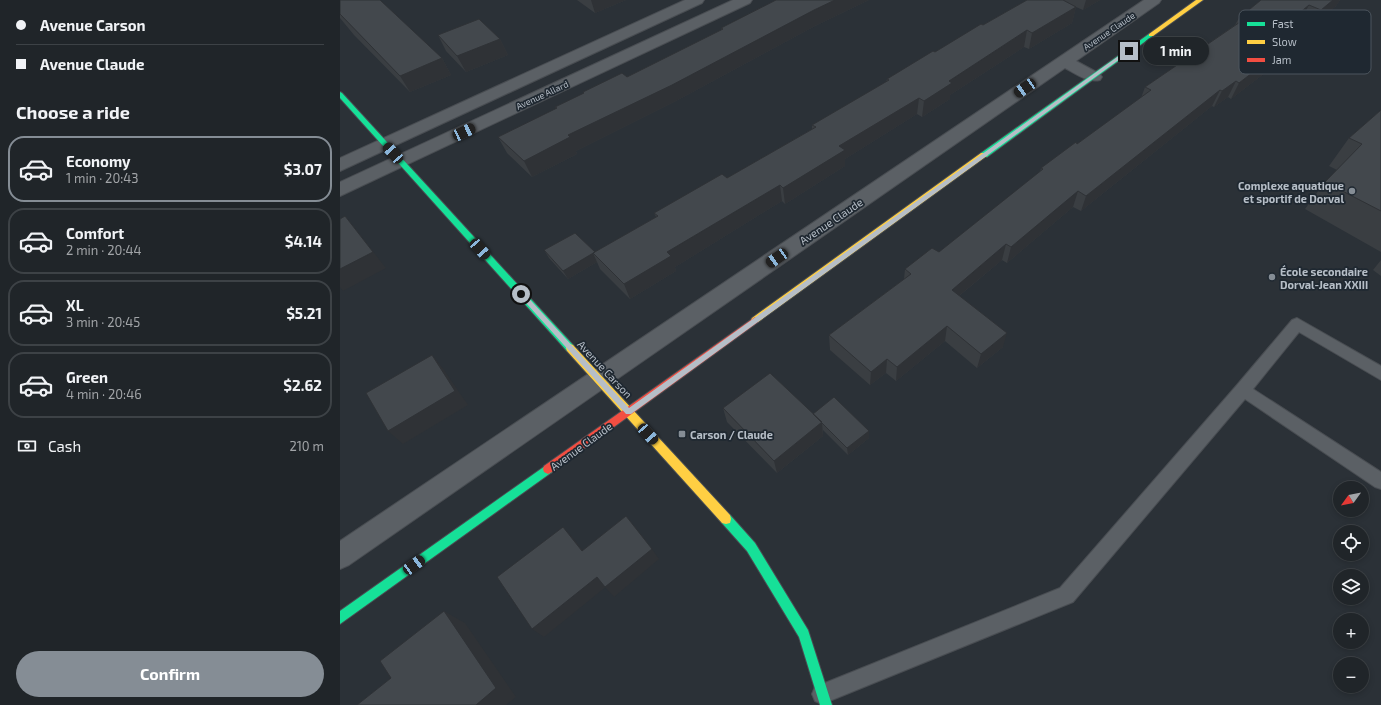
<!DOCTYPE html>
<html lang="en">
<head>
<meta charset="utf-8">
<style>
  :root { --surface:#202529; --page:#2d3135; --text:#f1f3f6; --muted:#a2a5a8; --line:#3d4246; --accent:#858d95 }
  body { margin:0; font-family:"Exo 2",sans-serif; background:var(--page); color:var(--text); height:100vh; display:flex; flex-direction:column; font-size:15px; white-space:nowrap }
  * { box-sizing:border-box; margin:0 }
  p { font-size:13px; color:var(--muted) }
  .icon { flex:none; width:22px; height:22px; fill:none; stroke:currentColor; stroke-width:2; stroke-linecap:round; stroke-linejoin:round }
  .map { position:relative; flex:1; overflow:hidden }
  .details { display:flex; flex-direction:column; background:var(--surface); width:340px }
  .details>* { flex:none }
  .banner { display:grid; align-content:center; height:88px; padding:0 16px; background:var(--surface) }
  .needle { width:26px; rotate:237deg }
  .buttons { position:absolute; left:993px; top:481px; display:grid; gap:8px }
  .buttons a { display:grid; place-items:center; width:36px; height:36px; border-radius:50%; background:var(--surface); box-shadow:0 2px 6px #0003,0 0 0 1px var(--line); font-size:20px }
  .end { position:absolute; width:18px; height:18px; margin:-9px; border:5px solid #b6bec7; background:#111; box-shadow:0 0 0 2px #111 }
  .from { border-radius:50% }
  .bubble { position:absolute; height:28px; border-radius:14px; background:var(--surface); box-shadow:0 2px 6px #0003,0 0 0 1px var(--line); font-size:13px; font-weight:700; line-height:28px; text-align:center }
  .car { position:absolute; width:12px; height:24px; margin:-12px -6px; border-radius:5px; box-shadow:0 0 3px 1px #0007; background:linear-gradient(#222 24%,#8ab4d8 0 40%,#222 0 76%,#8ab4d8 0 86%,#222 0) }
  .banner b { display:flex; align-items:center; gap:14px; height:38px; font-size:15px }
  .banner b+b { border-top:1px solid var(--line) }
  .banner i { width:10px; height:10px; background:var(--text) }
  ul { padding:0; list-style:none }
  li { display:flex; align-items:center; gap:12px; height:66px; margin:0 8px 6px; padding:0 8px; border:2px solid var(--line); border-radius:16px }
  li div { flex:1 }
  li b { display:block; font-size:15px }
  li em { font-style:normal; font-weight:700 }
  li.current { border-color:var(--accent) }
  li>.icon { width:36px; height:36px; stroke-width:1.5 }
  h2 { padding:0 16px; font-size:18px; line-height:48px }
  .pay { display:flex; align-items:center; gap:10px; height:44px; padding:0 16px; font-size:15px }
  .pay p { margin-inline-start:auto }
  .action { display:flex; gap:8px; margin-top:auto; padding:8px 16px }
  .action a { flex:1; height:46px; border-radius:24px; background:var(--accent); color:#fff; font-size:16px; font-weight:700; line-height:46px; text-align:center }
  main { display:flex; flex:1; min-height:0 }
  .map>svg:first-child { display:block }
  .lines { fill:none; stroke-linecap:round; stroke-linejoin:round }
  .lane-casing { stroke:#494d52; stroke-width:2 }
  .street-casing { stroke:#494d52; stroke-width:2 }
  .fast-casing { stroke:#494d52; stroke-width:2 }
  .slow-casing { stroke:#494d52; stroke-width:2 }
  .jam-casing { stroke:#494d52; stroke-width:2 }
  .lane { fill:#5b6065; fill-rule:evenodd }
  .street { fill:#5b6065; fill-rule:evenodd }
  .fast { fill:#16e098; fill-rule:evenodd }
  .slow { fill:#ffcf43; fill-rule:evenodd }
  .jam { fill:#f24e42; fill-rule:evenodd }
  .wall { fill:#3a3e42 }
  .shaded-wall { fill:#2f3236 }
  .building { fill:#43484d; stroke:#2f3236 }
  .route { fill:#b6bec7 }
  .poi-dot { fill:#858d95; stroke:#1f2831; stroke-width:1.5 }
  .labels { text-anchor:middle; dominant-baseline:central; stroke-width:3.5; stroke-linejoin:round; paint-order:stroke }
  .far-street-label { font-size:9px; fill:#b6bec7; stroke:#1f2831 }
  .poi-label { font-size:11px; font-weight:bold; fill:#b6bec7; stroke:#1f2831; text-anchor:start }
  .street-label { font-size:11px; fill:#b6bec7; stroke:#1f2831 }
  .key { fill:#1f2831; stroke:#4c555e; stroke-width:1 }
  .key-label { font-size:11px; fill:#b6bec7 }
</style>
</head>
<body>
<main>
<section class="details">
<div class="banner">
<b><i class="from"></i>Avenue Carson</b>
<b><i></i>Avenue Claude</b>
</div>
<h2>Choose a ride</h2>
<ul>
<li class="current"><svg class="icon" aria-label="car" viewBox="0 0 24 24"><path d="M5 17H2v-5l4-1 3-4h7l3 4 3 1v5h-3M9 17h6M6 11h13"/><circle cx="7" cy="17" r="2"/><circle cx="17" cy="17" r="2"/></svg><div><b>Economy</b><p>1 min · 20:43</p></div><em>$3.07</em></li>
<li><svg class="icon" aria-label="car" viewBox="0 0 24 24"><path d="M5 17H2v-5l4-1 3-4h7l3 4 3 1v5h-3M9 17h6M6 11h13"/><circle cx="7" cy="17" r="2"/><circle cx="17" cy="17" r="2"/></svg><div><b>Comfort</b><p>2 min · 20:44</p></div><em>$4.14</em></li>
<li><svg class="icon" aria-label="car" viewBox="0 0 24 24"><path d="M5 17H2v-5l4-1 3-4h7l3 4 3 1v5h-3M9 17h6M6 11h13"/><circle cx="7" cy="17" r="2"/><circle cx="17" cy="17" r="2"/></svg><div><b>XL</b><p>3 min · 20:45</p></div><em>$5.21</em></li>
<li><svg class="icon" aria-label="car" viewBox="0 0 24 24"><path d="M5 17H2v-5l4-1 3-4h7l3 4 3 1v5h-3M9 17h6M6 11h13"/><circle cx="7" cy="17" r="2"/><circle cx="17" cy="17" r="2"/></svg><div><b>Green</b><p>4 min · 20:46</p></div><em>$2.62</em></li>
</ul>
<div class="pay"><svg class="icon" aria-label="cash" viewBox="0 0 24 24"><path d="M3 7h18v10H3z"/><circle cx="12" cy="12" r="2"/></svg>Cash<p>210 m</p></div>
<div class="action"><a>Confirm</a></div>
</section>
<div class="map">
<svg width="1041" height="705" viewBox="0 0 1041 705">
  <rect width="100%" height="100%" fill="#2b3137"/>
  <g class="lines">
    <defs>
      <path id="lane" d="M957 318 1041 366V380L959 332 913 389 1041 472V489L1035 487 905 399 733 602 482 704 475 701 472 694 475 687 720 588 897 385 952 320Z"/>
      <path id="street" d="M345 0H364L362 3 0 171V158Z
        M393 0H412L410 3 0 196V182Z
        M804 0H821L819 3 736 61 760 74 762 77 760 80C748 83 736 74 725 68L9 565 0 569V541Z"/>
      <path id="fast" d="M809 34 814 35 647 157H641V153Z
        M0 92 2 93 233 345 234 348 233 351H227L0 98Z
        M208 464 212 466 213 469 212 472 0 624V611Z
        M386 514 390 515 415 543 468 630 492 705H480L459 637 407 551 382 523 381 519 382 515Z"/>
      <path id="slow" d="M856 0H863L813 36H809V34Z
        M641 153H644L648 155 418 322H412L411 320 412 318Z
        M230 344 233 345 390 515 391 519 390 523 386 524 382 523 227 351 226 348 227 345Z"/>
      <path id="jam" d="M415 317 418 318 419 320 418 322 212 472 208 474 204 472 203 469 204 466Z"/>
    </defs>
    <use href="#lane" class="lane-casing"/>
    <use href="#street" class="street-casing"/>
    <use href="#fast" class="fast-casing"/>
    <use href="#slow" class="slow-casing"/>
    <use href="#jam" class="jam-casing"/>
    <use href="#lane" class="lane"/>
    <use href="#street" class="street"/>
    <use href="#fast" class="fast"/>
    <use href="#slow" class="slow"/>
    <use href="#jam" class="jam"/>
  </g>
  <path class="wall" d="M0 0 102 58 111 75 70 92 14 35 0 18Z
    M237 0H286L255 13Z
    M436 0H529L475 26 336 101 236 151 237 154 192 177 167 153 158 137 216 109 215 107 243 94V92L287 77 381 30V28Z
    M687 0H760L743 10 736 7 732 23 689 49 684 47 610 95V99L582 117 577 114 505 159V166L445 204 442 201 335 267 336 271 290 299 260 269 257 262 228 279 209 258 204 250 255 252 316 217 314 213 387 178 472 129V125L546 82 547 79Z
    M921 0H1000L996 6 973 25 961 20 927 48 930 69 891 99 888 97 874 107 872 106 741 211 733 207 667 263 662 260 619 296 663 347 637 368 605 341 556 381 546 373 530 385 490 350 489 335 564 279 565 269 599 252 700 172 701 168 737 144 801 98 805 87 895 25 899 18Z
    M98 35 160 39 168 55 126 72 106 51Z
    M1041 110V252L965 209 985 182 997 170 989 166 1009 138Z
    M1041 260V276L1033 270Z
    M383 408 473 414 529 438 508 455 483 430V436L437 473 387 422Z"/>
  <path class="shaded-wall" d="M251 0H286L255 13Z
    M495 0H529L475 26 336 101 236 151 237 154 192 177 184 161 228 135 474 10Z
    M746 0H760L743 10Z
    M993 0H1000L996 6 973 25 981 10Z
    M969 5 961 20 912 61 920 45Z
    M736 7 732 23 689 49 692 33Z
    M687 30 684 47 610 95V99L582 117 584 101 609 81Z
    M160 39 168 55 126 72 117 56Z
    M938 53 930 69 891 99 899 83Z
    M102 58 111 75 70 92 60 76Z
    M896 81 888 97 874 107 882 91Z
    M880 90 872 106 741 211 746 196Z
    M579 98 577 114 505 159V166L445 204 443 188 499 146Z
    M440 185 442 201 335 267 336 271 290 299 284 284 327 252Z
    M738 191 733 207 667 263 671 247Z
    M5 216 46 268 3 291 0 287V269Z
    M666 244 662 260 609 304 612 290Z
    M253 253 257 262 228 279 223 271Z
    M607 326 605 341 556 381 557 367Z
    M667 333 663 347 637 368 641 354Z
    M92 355 104 370 128 405 63 444 48 431Z
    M547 359 546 373 530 385 531 372Z
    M482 422 483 436 437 473 434 461Z
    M529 431V438L508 455 507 448Z
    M223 527 233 538 251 561 242 551Z
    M312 549 319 559 274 597 265 587Z
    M257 577 267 586 204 637 192 629Z
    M104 611 125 623 176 697 166 705H136Z"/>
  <path class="building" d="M0 0H40L102 58 60 76 0 14Z
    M436 0H495L474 10 332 85 228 135 230 137 184 161 158 137 217 108 215 107 244 93 243 92 282 73 287 77 383 29 381 28Z
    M687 0H723L736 7 692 33 687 30 609 81 612 83 584 101 579 98 499 146 505 150 443 188 440 185 327 252 331 256 284 284 253 253 318 216 314 213 382 174 387 178 476 127 472 125 549 80 547 79 593 51 595 52 641 24 643 25Z
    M921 0H993L981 10 969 5 920 45 938 53 899 83 896 81 882 91 880 90 746 196 738 191 671 247 666 244 612 290 667 333 641 354 607 326 557 367 547 359 531 372 489 335 571 274 565 269 592 248 599 252 703 169 701 168 736 142 737 144 811 90 805 87 903 20 899 18Z
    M139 19 160 39 117 56 98 35Z
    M1041 110V211L985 182 1022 144 1009 138Z
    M5 216 33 252 0 269V219Z
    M235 233 255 252 223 271 204 250Z
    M92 355 115 391 48 431 26 393Z
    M430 373 482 422 434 461 383 408Z
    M494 397 529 431 507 448 473 414Z
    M286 516 312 549 265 587 257 577 192 629 157 577 223 527 242 551Z
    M104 611 156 688 136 705H17L51 678 40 661Z"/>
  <path class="route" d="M787 50 791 51 291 414H286L178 294 181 292H183L289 408Z"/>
  <g class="poi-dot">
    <circle cx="1012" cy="191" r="4"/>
    <circle cx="932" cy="277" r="4"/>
    <rect x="338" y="430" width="8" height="8" rx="2"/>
  </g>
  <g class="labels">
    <g class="far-street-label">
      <text transform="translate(769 31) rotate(-34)">Avenue Claude</text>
      <text transform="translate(202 95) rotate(-25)">Avenue Allard</text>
    </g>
    <g class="poi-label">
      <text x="1004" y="185" text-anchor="end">Complexe aquatique<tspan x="1004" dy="13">et sportif de Dorval</tspan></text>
      <text x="940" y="271">École secondaire<tspan x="940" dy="13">Dorval-Jean XXIII</tspan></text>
      <text x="350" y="434">Carson / Claude</text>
    </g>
    <g class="street-label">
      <text transform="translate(491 221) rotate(-34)">Avenue Claude</text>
      <text transform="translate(265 369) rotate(47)">Avenue Carson</text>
      <text transform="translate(241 446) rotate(-36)">Avenue Claude</text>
    </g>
  </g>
  <rect x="899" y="10" width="132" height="64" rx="6" class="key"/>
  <rect x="907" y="22" width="18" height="4" fill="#16e098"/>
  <rect x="907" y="40" width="18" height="4" fill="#ffcf43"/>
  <rect x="907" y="58" width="18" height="4" fill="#f24e42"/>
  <g class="key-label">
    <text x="932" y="28">Fast</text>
    <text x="932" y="46">Slow</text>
    <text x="932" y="64">Jam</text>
  </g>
</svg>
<div class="buttons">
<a><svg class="needle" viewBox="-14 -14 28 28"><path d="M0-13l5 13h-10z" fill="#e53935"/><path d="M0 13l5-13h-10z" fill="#a2a5a8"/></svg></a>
<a><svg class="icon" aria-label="locate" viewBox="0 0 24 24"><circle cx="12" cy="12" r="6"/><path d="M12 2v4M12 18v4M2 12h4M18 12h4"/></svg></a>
<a><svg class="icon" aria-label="layers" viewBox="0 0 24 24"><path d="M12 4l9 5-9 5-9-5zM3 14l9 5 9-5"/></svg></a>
<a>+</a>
<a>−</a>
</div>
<i class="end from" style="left:181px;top:294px"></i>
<i class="end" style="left:789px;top:51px"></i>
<div class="bubble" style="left:803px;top:37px;width:66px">1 min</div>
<i class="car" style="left:685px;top:88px;rotate:236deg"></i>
<i class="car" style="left:124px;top:132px;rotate:65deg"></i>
<i class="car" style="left:53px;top:153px;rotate:318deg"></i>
<i class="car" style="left:140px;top:249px;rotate:138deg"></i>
<i class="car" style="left:437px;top:258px;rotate:236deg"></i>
<i class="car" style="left:308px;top:434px;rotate:138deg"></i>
<i class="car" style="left:74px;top:565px;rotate:54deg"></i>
</div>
</main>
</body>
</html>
